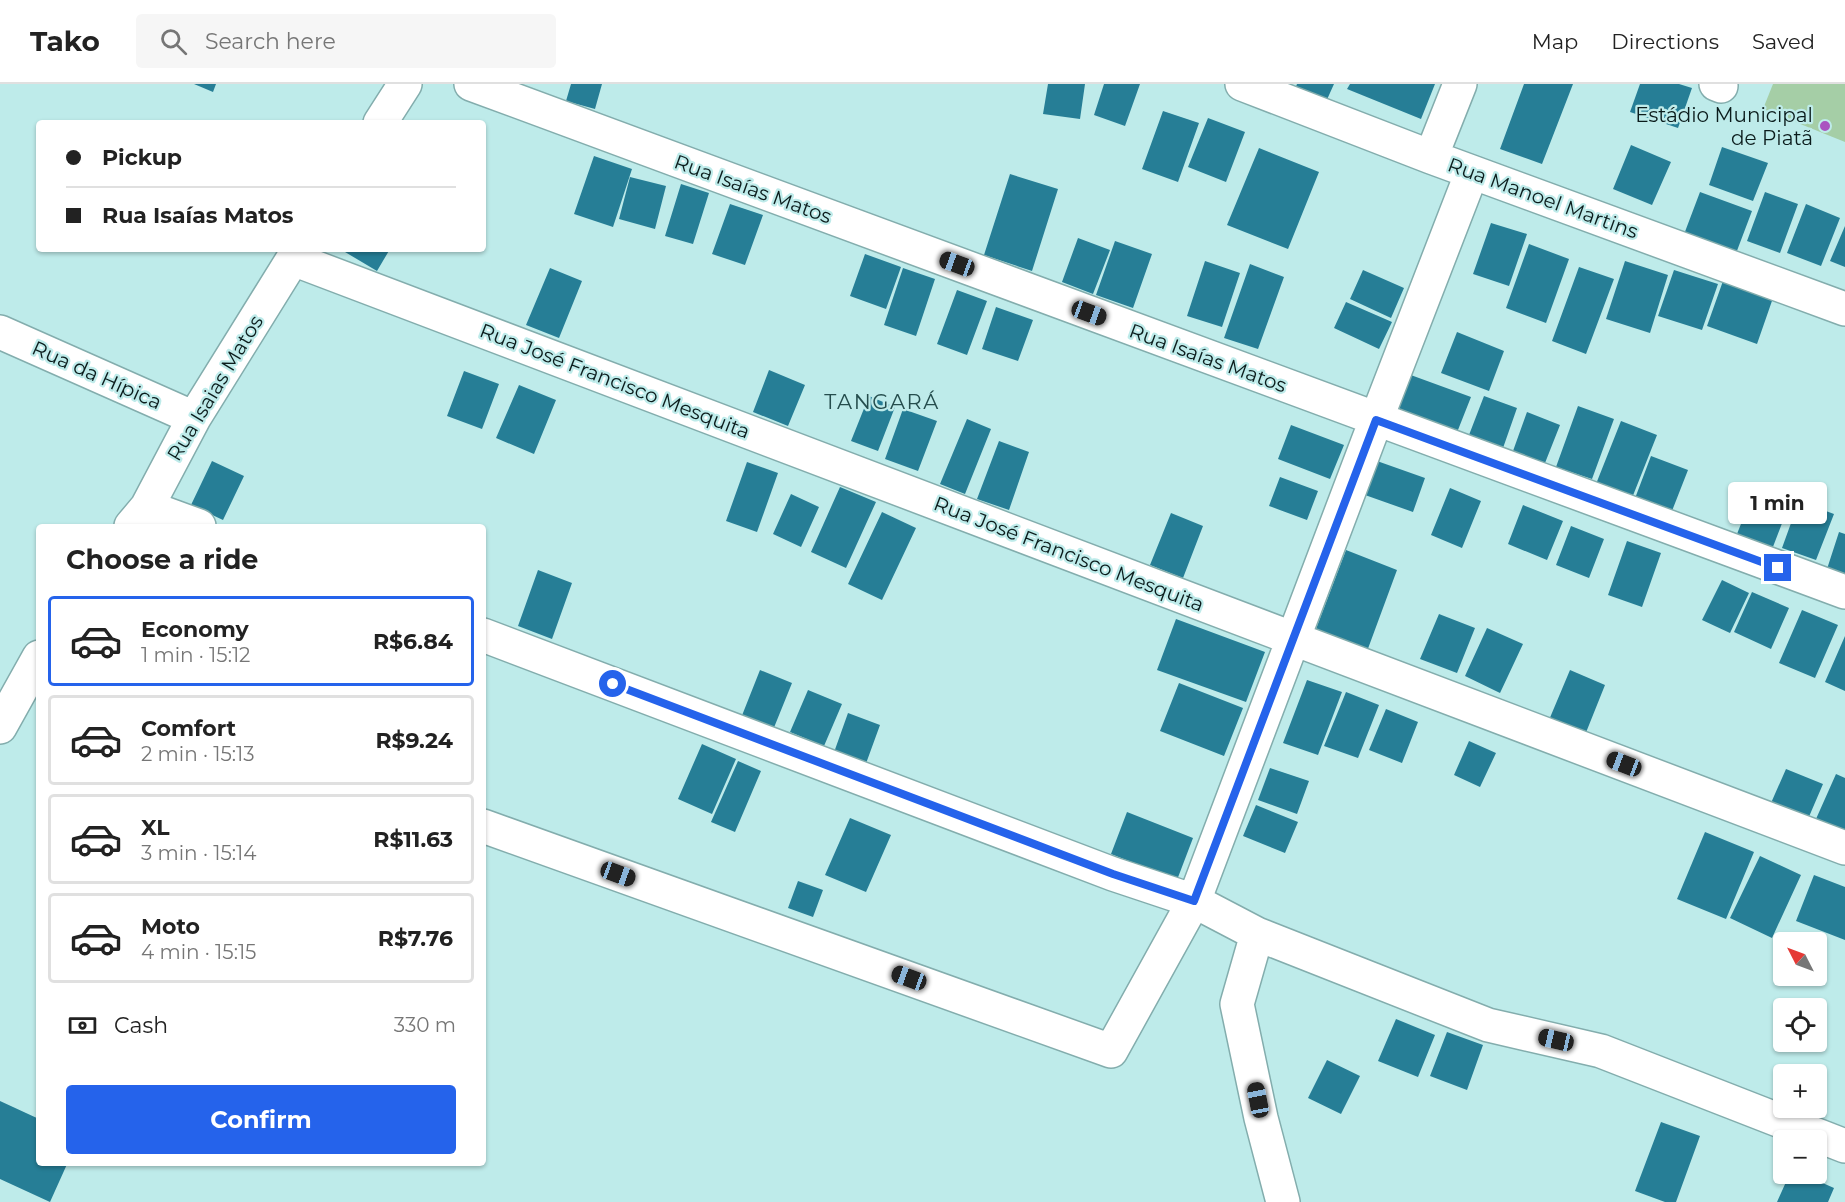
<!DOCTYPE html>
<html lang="en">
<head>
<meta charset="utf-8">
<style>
  :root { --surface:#fff; --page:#f6f6f6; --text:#222; --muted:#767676; --line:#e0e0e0; --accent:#2563eb }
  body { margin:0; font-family:Montserrat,sans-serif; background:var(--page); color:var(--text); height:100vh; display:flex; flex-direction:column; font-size:22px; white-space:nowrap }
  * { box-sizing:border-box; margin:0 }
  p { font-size:20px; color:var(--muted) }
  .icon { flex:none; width:33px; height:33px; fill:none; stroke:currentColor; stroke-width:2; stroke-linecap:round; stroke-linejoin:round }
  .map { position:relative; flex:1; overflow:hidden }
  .sheet { position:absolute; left:36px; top:440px; width:450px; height:642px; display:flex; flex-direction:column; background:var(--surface); border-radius:6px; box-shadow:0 2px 4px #0004 }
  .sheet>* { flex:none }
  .top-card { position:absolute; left:36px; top:36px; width:450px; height:132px; border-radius:6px; box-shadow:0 2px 4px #0004; display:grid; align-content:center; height:132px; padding:0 30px; background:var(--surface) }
  .needle { width:39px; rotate:312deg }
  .controls { position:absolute; left:1773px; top:848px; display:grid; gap:12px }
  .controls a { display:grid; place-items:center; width:54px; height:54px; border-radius:6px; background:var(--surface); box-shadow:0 2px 4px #0004; font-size:30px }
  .end { position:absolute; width:27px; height:27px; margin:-14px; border:8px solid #2563eb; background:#fff; box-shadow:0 0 0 3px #fff }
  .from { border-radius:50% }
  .bubble { position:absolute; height:42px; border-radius:6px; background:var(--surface); box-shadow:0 2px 4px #0004; font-size:20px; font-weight:700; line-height:42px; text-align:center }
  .car { position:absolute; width:18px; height:36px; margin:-18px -9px; border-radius:8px; box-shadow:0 0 4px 2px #0007; background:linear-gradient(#222 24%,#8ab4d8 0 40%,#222 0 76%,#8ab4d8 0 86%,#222 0) }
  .top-card b { display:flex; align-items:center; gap:21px; height:57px; font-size:22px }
  .top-card b+b { border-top:2px solid var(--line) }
  .top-card i { width:15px; height:15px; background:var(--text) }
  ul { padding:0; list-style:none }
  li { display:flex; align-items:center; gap:18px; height:90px; margin:0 12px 9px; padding:0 18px; border:3px solid var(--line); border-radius:6px }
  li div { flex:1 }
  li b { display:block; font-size:22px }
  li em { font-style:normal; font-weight:700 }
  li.on { border-color:var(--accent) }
  li>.icon { width:54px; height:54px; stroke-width:1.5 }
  h2 { padding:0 30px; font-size:27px; line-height:72px }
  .pay { display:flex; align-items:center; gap:15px; height:66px; padding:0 30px; font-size:22px }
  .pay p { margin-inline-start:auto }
  .action { display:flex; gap:12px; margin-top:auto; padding:12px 30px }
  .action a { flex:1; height:69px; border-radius:6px; background:var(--accent); color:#fff; font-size:24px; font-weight:700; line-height:69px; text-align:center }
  header { display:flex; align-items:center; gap:36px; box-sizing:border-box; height:84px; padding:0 30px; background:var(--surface); border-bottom:2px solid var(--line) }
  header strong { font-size:28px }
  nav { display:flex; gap:33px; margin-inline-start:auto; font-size:21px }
  .search { width:420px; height:54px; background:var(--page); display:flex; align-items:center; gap:15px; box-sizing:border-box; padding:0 21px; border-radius:6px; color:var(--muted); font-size:22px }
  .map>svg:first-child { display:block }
  .green { fill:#a5cea6 }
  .building { fill:#267e96 }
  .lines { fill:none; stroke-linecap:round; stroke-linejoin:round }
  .minor-casing { stroke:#83adad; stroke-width:36 }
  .minor { stroke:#fff; stroke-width:33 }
  .route { stroke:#2563eb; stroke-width:8 }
  .poi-dot { fill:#aa53c0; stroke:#beebea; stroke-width:2 }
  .labels { text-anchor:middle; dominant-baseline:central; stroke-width:4.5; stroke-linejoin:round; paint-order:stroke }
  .poi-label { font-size:20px; fill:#0b1c1c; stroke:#beebea; text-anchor:end }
  .street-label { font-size:20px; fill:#0b1c1c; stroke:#beebea }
  .neighbourhood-label { font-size:21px; letter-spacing:1.5px; fill:#254d4d; stroke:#beebea }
</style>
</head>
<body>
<header>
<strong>Tako</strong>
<div class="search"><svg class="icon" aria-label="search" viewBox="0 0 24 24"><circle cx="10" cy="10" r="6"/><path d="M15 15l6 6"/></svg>Search here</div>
<nav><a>Map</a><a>Directions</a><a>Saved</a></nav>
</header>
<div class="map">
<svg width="1845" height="1118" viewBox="0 0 1845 1118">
  <rect width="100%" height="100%" fill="#beebea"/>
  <path class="green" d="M1773 0H1845V58L1763 25Z"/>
  <path class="building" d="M194 0H216L213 8Z
    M571 0H602L595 25 566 17Z
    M1048 0H1085L1080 35 1043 30Z
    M1104 0H1140L1125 42 1094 31Z
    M1297 0H1334L1325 20 1294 7Z
    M1350 0H1435L1421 35 1347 5Z
    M1524 0H1573L1542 80 1500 65Z
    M1640 0H1679L1692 4 1678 44 1630 28Z
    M1163 27 1199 39 1178 98 1142 85Z
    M1208 34 1245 48 1226 98 1188 83Z
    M1631 61 1671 78 1652 121 1613 105Z
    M1722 63 1768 79 1753 117 1709 101Z
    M1259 64 1319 88 1288 165 1227 141Z
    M594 72 632 85 613 143 574 130Z
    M1010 90 1058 105 1032 187 984 171Z
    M630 93 666 102 655 145 619 135Z
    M681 100 709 109 693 160 665 152Z
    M1700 108 1752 127 1735 172 1683 153Z
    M1765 108 1798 120 1780 169 1747 157Z
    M730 120 763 131 745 181 712 170Z
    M1806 120 1840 134 1821 182 1787 169Z
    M1491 139 1527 150 1509 202 1473 190Z
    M1845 142V183L1830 177Z
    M1078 154 1110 166 1093 210 1062 198Z
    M1115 157 1152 170 1133 224 1096 211Z
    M1529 160 1569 175 1546 239 1506 224Z
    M340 165H390L377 187Z
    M865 170 901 183 886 225 850 212Z
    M1205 177 1240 189 1222 243 1187 232Z
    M1625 177 1668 191 1650 249 1606 235Z
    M1250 180 1284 193 1258 265 1224 254Z
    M1579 183 1614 195 1586 270 1552 257Z
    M550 184 582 197 559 254 526 241Z
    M903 184 935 195 916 252 884 241Z
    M1363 186 1404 204 1391 234 1350 215Z
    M1674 186 1718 200 1702 246 1658 232Z
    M1723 197 1773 214 1757 260 1707 242Z
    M957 206 987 217 967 271 937 260Z
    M1346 218 1392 238 1379 265 1334 244Z
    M996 223 1033 236 1018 277 982 265Z
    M1457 248 1504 267 1489 307 1441 289Z
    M769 286 805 301 788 342 753 328Z
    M464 287 499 300 482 345 447 332Z
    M1408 290 1471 313 1456 351 1394 328Z
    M519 301 556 316 534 370 496 354Z
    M869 312 895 323 878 367 851 357Z
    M1484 312 1517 324 1503 364 1469 351Z
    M1578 322 1614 335 1592 395 1556 383Z
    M903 325 937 337 918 387 885 375Z
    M1527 328 1560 341 1545 379 1513 367Z
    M967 335 991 345 965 410 940 400Z
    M1621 337 1657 351 1632 414 1596 400Z
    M1291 341 1344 361 1330 395 1278 375Z
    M999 357 1029 368 1009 426 977 415Z
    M1651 372 1688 386 1670 432 1634 417Z
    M212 377 244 392 223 436 191 421Z
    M1377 377 1425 394 1413 428 1365 411Z
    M747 378 778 389 757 448 726 437Z
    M1280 393 1318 407 1307 436 1269 422Z
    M1756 402 1791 416 1771 468 1735 455Z
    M840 403 876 418 846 484 811 468Z
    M1450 404 1481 417 1462 464 1431 451Z
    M791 410 819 423 801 463 773 450Z
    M1799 417 1834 430 1816 476 1782 464Z
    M1523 421 1563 437 1547 476 1508 460Z
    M882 428 916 444 882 516 848 500Z
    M1171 429 1203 442 1183 494 1150 481Z
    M1571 442 1604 455 1589 494 1556 481Z
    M1839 448 1845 450V490L1827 485Z
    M1627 457 1661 469 1642 523 1608 511Z
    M1346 466 1397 486 1366 570 1314 550Z
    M538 486 572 499 552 555 518 542Z
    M1722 496 1749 509 1730 549 1702 536Z
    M1752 508 1789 524 1771 565 1734 548Z
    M1802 526 1838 541 1815 594 1779 579Z
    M1439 530 1475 544 1457 589 1420 575Z
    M1176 535 1265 568 1246 618 1157 586Z
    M1487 544 1523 560 1500 609 1465 592Z
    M1845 552V607L1825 598Z
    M760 586 792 599 773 646 741 634Z
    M1570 586 1605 601 1585 651 1549 636Z
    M1307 596 1342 608 1318 671 1283 659Z
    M1179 599 1243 624 1224 672 1160 647Z
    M808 606 842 620 824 662 790 648Z
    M1346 608 1379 621 1358 674 1324 662Z
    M1386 625 1418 638 1402 679 1369 666Z
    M848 629 880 641 864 685 832 674Z
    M1469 657 1496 669 1480 703 1454 691Z
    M702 660 736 675 712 730 678 715Z
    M738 677 761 687 735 748 711 738Z
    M1270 684 1309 697 1297 730 1258 716Z
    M1786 685 1823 700 1808 735 1771 719Z
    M1836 690 1845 694V748L1816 735Z
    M1256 721 1298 738 1285 769 1243 752Z
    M1127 728 1193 754 1177 796 1111 770Z
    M850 734 891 751 866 808 825 791Z
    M1705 748 1754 768 1726 835 1677 815Z
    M1760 772 1801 791 1772 854 1730 834Z
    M1814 791 1845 803V856L1796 837Z
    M798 797 823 806 813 833 788 824Z
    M1396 935 1435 951 1418 993 1378 977Z
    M1447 948 1483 961 1467 1006 1430 992Z
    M1327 976 1360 992 1341 1030 1308 1014Z
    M0 1017 39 1035V1078H68L50 1118 0 1095Z
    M1661 1038 1700 1052 1676 1118H1665L1635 1107Z
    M1790 1089H1800L1834 1104 1828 1118H1777Z"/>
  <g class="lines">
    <defs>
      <path id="minor" d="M471 0 1845 508
        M1242 0 1431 73 1845 225
        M1716 0 1721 2
        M380 39 405 0
        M1431 73 1460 0
        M293 175 1845 764
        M0 248 194 334
        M147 423 199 442
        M131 442 147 423 194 334 299 165
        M483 551 1113 790 1194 817 1257 850 1488 941 1601 967 1845 1062
        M0 643 39 573
        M483 742 1111 967 1194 817 1376 336 1472 88
        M1257 850 1237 920 1261 1034 1283 1118"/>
    </defs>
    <use href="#minor" class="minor-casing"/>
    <use href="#minor" class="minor"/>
  </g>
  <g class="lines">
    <path class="route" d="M613 600 1113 790 1194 817 1376 336 1778 484"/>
  </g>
  <circle class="poi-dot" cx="1825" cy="42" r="6"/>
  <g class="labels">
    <g class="poi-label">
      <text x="1813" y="31">Estádio Municipal<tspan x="1813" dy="23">de Piatã</tspan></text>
    </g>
    <g class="street-label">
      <text transform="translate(753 105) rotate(20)">Rua Isaías Matos</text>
      <text transform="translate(1543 114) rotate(20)">Rua Manoel Martins</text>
      <text transform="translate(1208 274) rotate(20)">Rua Isaías Matos</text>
      <text transform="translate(97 291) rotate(24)">Rua da Hípica</text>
      <text transform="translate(615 297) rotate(21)">Rua José Francisco Mesquita</text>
      <text transform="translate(215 304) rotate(-59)">Rua Isaias Matos</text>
      <text transform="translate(1069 470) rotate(21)">Rua José Francisco Mesquita</text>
    </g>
    <g class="neighbourhood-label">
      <text x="882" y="317">TANGARÁ</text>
    </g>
  </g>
</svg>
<div class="controls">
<a><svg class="needle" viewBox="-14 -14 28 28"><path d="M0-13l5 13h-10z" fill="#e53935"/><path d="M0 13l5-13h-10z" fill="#767676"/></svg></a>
<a><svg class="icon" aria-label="locate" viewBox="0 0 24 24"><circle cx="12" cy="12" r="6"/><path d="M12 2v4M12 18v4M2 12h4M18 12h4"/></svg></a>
<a>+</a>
<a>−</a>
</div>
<i class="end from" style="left:613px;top:600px"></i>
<i class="end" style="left:1778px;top:484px"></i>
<div class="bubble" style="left:1728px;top:398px;width:99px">1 min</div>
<i class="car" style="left:957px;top:180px;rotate:290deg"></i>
<i class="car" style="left:1089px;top:229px;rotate:110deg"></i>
<i class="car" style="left:1624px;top:680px;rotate:291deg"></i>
<i class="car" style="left:618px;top:790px;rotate:110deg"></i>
<i class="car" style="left:909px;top:894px;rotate:290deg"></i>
<i class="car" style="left:1556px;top:956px;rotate:283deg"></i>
<i class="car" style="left:1258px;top:1016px;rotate:349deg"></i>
<div class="top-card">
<b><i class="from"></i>Pickup</b>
<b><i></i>Rua Isaías Matos</b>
</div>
<section class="sheet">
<h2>Choose a ride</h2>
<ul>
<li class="on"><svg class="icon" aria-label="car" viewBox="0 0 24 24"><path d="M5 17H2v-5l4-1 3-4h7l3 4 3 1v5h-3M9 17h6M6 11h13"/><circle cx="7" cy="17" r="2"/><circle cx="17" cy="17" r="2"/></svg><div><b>Economy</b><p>1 min · 15:12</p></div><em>R$6.84</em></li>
<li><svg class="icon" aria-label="car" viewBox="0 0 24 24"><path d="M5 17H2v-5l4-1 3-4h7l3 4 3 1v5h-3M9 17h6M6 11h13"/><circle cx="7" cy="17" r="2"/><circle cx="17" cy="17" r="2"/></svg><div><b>Comfort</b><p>2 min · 15:13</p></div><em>R$9.24</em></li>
<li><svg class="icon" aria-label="car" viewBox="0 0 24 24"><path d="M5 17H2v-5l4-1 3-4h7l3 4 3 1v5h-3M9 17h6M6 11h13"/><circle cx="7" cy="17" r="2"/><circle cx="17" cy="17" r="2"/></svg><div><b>XL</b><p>3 min · 15:14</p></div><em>R$11.63</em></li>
<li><svg class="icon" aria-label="car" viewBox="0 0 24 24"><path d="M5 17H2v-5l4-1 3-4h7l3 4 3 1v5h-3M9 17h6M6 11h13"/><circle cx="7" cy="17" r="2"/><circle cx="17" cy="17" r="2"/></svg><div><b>Moto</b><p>4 min · 15:15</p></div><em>R$7.76</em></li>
</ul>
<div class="pay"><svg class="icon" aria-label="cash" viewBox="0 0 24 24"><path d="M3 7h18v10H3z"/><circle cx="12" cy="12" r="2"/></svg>Cash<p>330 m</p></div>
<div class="action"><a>Confirm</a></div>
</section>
</div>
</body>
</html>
